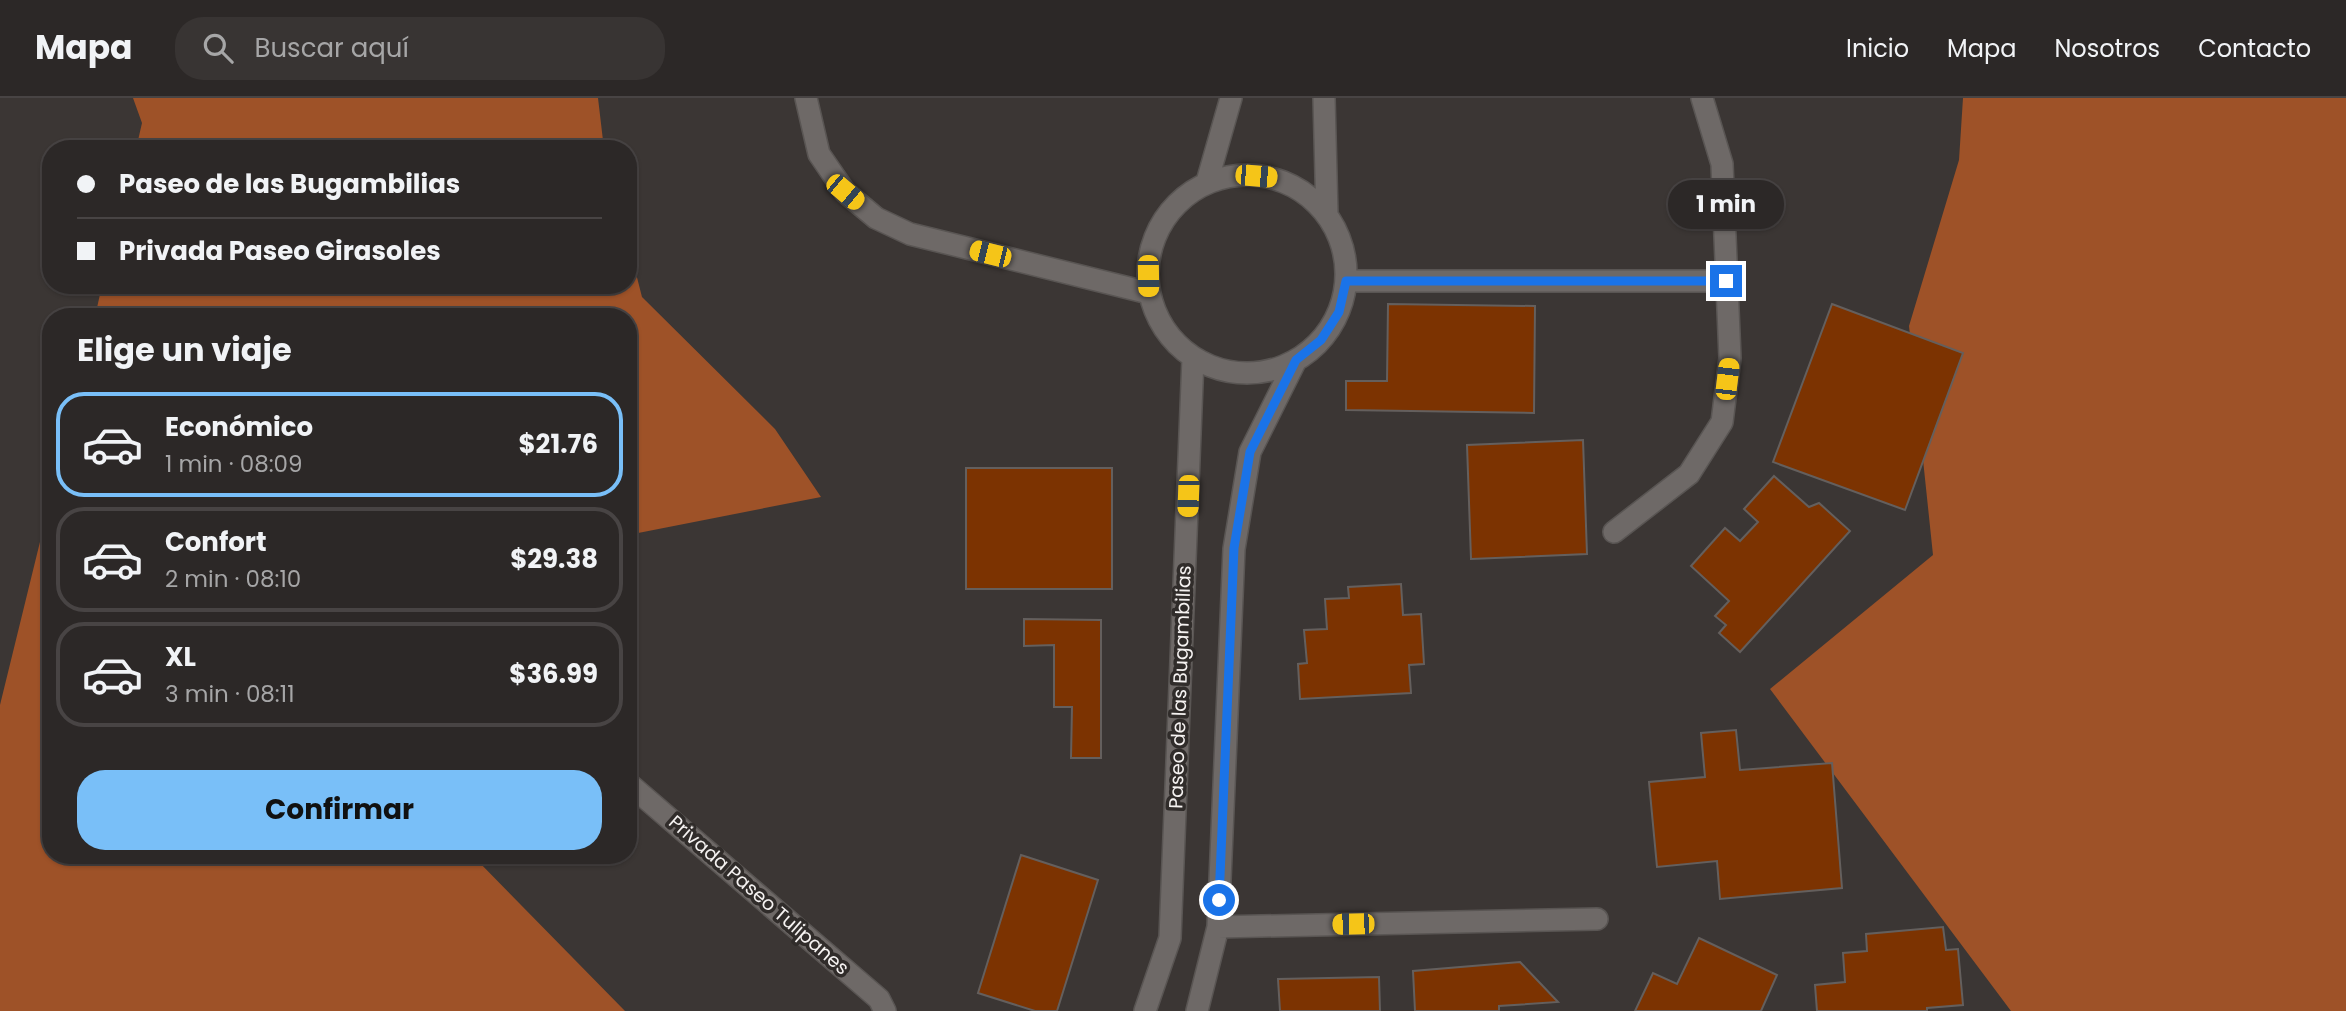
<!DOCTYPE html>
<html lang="es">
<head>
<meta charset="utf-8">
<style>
  :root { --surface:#2c2827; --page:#383433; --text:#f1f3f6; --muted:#a6a6a7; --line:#484444; --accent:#79bff8 }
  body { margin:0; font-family:Poppins,sans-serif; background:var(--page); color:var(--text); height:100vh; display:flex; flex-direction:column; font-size:26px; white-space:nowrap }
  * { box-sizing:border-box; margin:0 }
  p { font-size:23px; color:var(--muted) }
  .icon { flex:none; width:38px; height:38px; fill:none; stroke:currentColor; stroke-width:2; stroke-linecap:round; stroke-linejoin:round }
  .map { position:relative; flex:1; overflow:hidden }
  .sheet { position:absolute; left:42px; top:210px; width:595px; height:556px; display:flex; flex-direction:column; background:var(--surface); border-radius:28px; box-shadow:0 2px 5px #0004,0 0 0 2px var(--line) }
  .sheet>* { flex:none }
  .guide { position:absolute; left:42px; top:42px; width:595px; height:154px; border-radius:28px; box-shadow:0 2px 5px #0004,0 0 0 2px var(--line); display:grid; align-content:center; height:154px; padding:0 35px; background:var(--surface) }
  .end { position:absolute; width:32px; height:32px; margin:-16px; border:9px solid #1a73e8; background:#fff; box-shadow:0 0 0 4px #fff }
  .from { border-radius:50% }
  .bubble { position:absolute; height:49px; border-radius:24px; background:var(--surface); box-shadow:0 2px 5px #0004,0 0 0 2px var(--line); font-size:23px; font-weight:700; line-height:49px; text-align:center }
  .car { position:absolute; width:21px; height:42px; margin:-21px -10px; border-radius:9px; box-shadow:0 0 5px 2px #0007; background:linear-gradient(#f5c518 24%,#345 0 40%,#f5c518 0 76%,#345 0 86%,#f5c518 0) }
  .guide b { display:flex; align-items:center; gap:24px; height:66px; font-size:26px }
  .guide b+b { border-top:2px solid var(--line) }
  .guide i { width:18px; height:18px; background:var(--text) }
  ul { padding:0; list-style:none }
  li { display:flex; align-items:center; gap:21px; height:105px; margin:0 14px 10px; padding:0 21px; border:4px solid var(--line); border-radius:28px }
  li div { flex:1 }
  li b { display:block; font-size:26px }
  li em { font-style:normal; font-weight:700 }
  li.active { border-color:var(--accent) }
  li>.icon { width:63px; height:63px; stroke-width:1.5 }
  h2 { padding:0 35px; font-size:32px; line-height:84px }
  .cta { display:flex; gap:14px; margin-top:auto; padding:14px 35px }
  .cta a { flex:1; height:80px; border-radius:28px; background:var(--accent); color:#111; font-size:28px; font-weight:700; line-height:80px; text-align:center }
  header { display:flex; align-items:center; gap:42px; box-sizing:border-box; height:98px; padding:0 35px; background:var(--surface); border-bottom:2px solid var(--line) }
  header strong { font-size:33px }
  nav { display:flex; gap:38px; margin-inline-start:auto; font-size:24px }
  .search { width:490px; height:63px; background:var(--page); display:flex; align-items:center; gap:18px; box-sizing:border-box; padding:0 24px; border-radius:28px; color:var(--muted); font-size:26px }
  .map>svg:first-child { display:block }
  .forest { fill:#9e5228 }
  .building { fill:#7c3301; stroke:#645f5d; stroke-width:2 }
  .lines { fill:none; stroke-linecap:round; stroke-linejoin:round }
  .street-casing { stroke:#595553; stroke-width:24 }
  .street { stroke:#6e6967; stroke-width:21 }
  .route { stroke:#1a73e8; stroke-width:9 }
  .labels { text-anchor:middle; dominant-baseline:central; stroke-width:7; stroke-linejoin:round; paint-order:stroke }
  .street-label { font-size:19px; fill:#f5f2f1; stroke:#302c2a }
</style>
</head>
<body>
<header>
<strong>Mapa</strong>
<div class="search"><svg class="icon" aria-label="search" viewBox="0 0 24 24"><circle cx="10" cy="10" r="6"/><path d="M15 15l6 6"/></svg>Buscar aquí</div>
<nav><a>Inicio</a><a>Mapa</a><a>Nosotros</a><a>Contacto</a></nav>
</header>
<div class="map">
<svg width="2346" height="913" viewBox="0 0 2346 913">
  <rect width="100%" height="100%" fill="#3b3634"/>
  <path class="forest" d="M133 0H598L604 51H136L142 25Z
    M1963 0H2346V913H2011L1770 591 1933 457 1909 228 1959 62Z
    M628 144 642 199 775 331 821 399 628 437V219H95L102 187H628Z
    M51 399V758H473L625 913H0V607Z"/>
  <path class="building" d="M1388 206 1535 208 1534 315 1346 312V283H1387Z
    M1832 206 1963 255 1905 412 1773 364Z
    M1583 342 1587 456 1471 461 1467 347Z
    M966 370H1112V491H966Z
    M1774 378 1809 409 1819 405 1850 433 1740 554 1719 535 1726 527 1715 518 1729 503 1691 468 1725 430 1740 443 1758 424 1744 411Z
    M1401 486 1403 517 1421 516 1424 566 1409 567 1411 595 1300 601 1298 566 1307 565 1304 532 1327 531 1325 501 1349 500 1348 489Z
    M1024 521 1101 522V660H1071L1072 609H1054V547L1024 548Z
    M1736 632 1740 672 1832 665 1842 790 1720 801 1717 763 1657 769 1649 684 1705 679 1701 635Z
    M1021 757 1098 782 1057 913H1035L978 895Z
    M1943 829 1946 852 1958 851 1963 907 1927 910V913H1817L1815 887 1845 884 1843 855 1867 853 1866 836Z
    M1699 840 1777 877 1761 913H1635L1653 875 1677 886Z
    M1520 864 1558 904 1499 908V913H1415L1413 873Z
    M1379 879 1380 913H1280L1278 881Z"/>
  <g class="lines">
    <defs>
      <path id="street" d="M806 0 819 56 845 94 876 120 910 136 1149 195
        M1324 0 1327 117
        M1148 176a99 99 0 1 1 198 0a99 99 0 1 1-198 0Z
        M1207 84 1231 0
        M1346 183H1726
        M1614 434 1689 376 1722 324 1730 260 1722 66 1702 0
        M628 685 879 901 885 913
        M1218 829 1597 821
        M1145 913 1170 840 1193 260
        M1197 913 1218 829 1234 451 1250 354 1296 262"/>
    </defs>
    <use href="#street" class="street-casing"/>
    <use href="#street" class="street"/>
  </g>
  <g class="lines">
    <path class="route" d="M1219 802 1234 450 1250 354 1296 262 1321 242 1339 214 1346 183H1726"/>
  </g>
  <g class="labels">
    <g class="street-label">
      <text transform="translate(1180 589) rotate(-88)">Paseo de las Bugambilias</text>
      <text transform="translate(759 797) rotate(41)">Privada Paseo Tulipanes</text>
    </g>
  </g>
</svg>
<i class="end from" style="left:1219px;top:802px"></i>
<i class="end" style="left:1726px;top:183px"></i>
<div class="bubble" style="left:1668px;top:82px;width:116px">1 min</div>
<i class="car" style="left:1256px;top:78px;rotate:95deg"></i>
<i class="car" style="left:845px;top:94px;rotate:130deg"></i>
<i class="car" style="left:990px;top:156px;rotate:284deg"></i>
<i class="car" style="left:1148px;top:178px;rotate:179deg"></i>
<i class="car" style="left:1727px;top:281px;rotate:7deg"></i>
<i class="car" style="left:1188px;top:398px;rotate:182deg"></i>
<i class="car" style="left:1353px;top:826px;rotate:269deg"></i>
<div class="guide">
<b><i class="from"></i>Paseo de las Bugambilias</b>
<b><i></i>Privada Paseo Girasoles</b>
</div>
<section class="sheet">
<h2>Elige un viaje</h2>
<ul>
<li class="active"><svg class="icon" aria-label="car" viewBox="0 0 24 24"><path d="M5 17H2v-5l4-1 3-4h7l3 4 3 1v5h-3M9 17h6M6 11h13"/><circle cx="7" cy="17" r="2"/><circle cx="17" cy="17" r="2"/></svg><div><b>Económico</b><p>1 min · 08:09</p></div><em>$21.76</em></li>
<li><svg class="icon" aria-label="car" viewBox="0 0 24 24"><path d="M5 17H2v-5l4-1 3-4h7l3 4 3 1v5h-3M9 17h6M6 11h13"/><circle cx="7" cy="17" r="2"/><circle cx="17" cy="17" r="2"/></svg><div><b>Confort</b><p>2 min · 08:10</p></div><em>$29.38</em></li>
<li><svg class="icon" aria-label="car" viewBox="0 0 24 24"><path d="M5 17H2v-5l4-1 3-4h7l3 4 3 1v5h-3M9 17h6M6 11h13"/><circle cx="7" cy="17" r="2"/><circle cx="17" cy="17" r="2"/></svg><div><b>XL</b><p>3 min · 08:11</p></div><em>$36.99</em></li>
</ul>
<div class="cta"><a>Confirmar</a></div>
</section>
</div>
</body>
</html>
